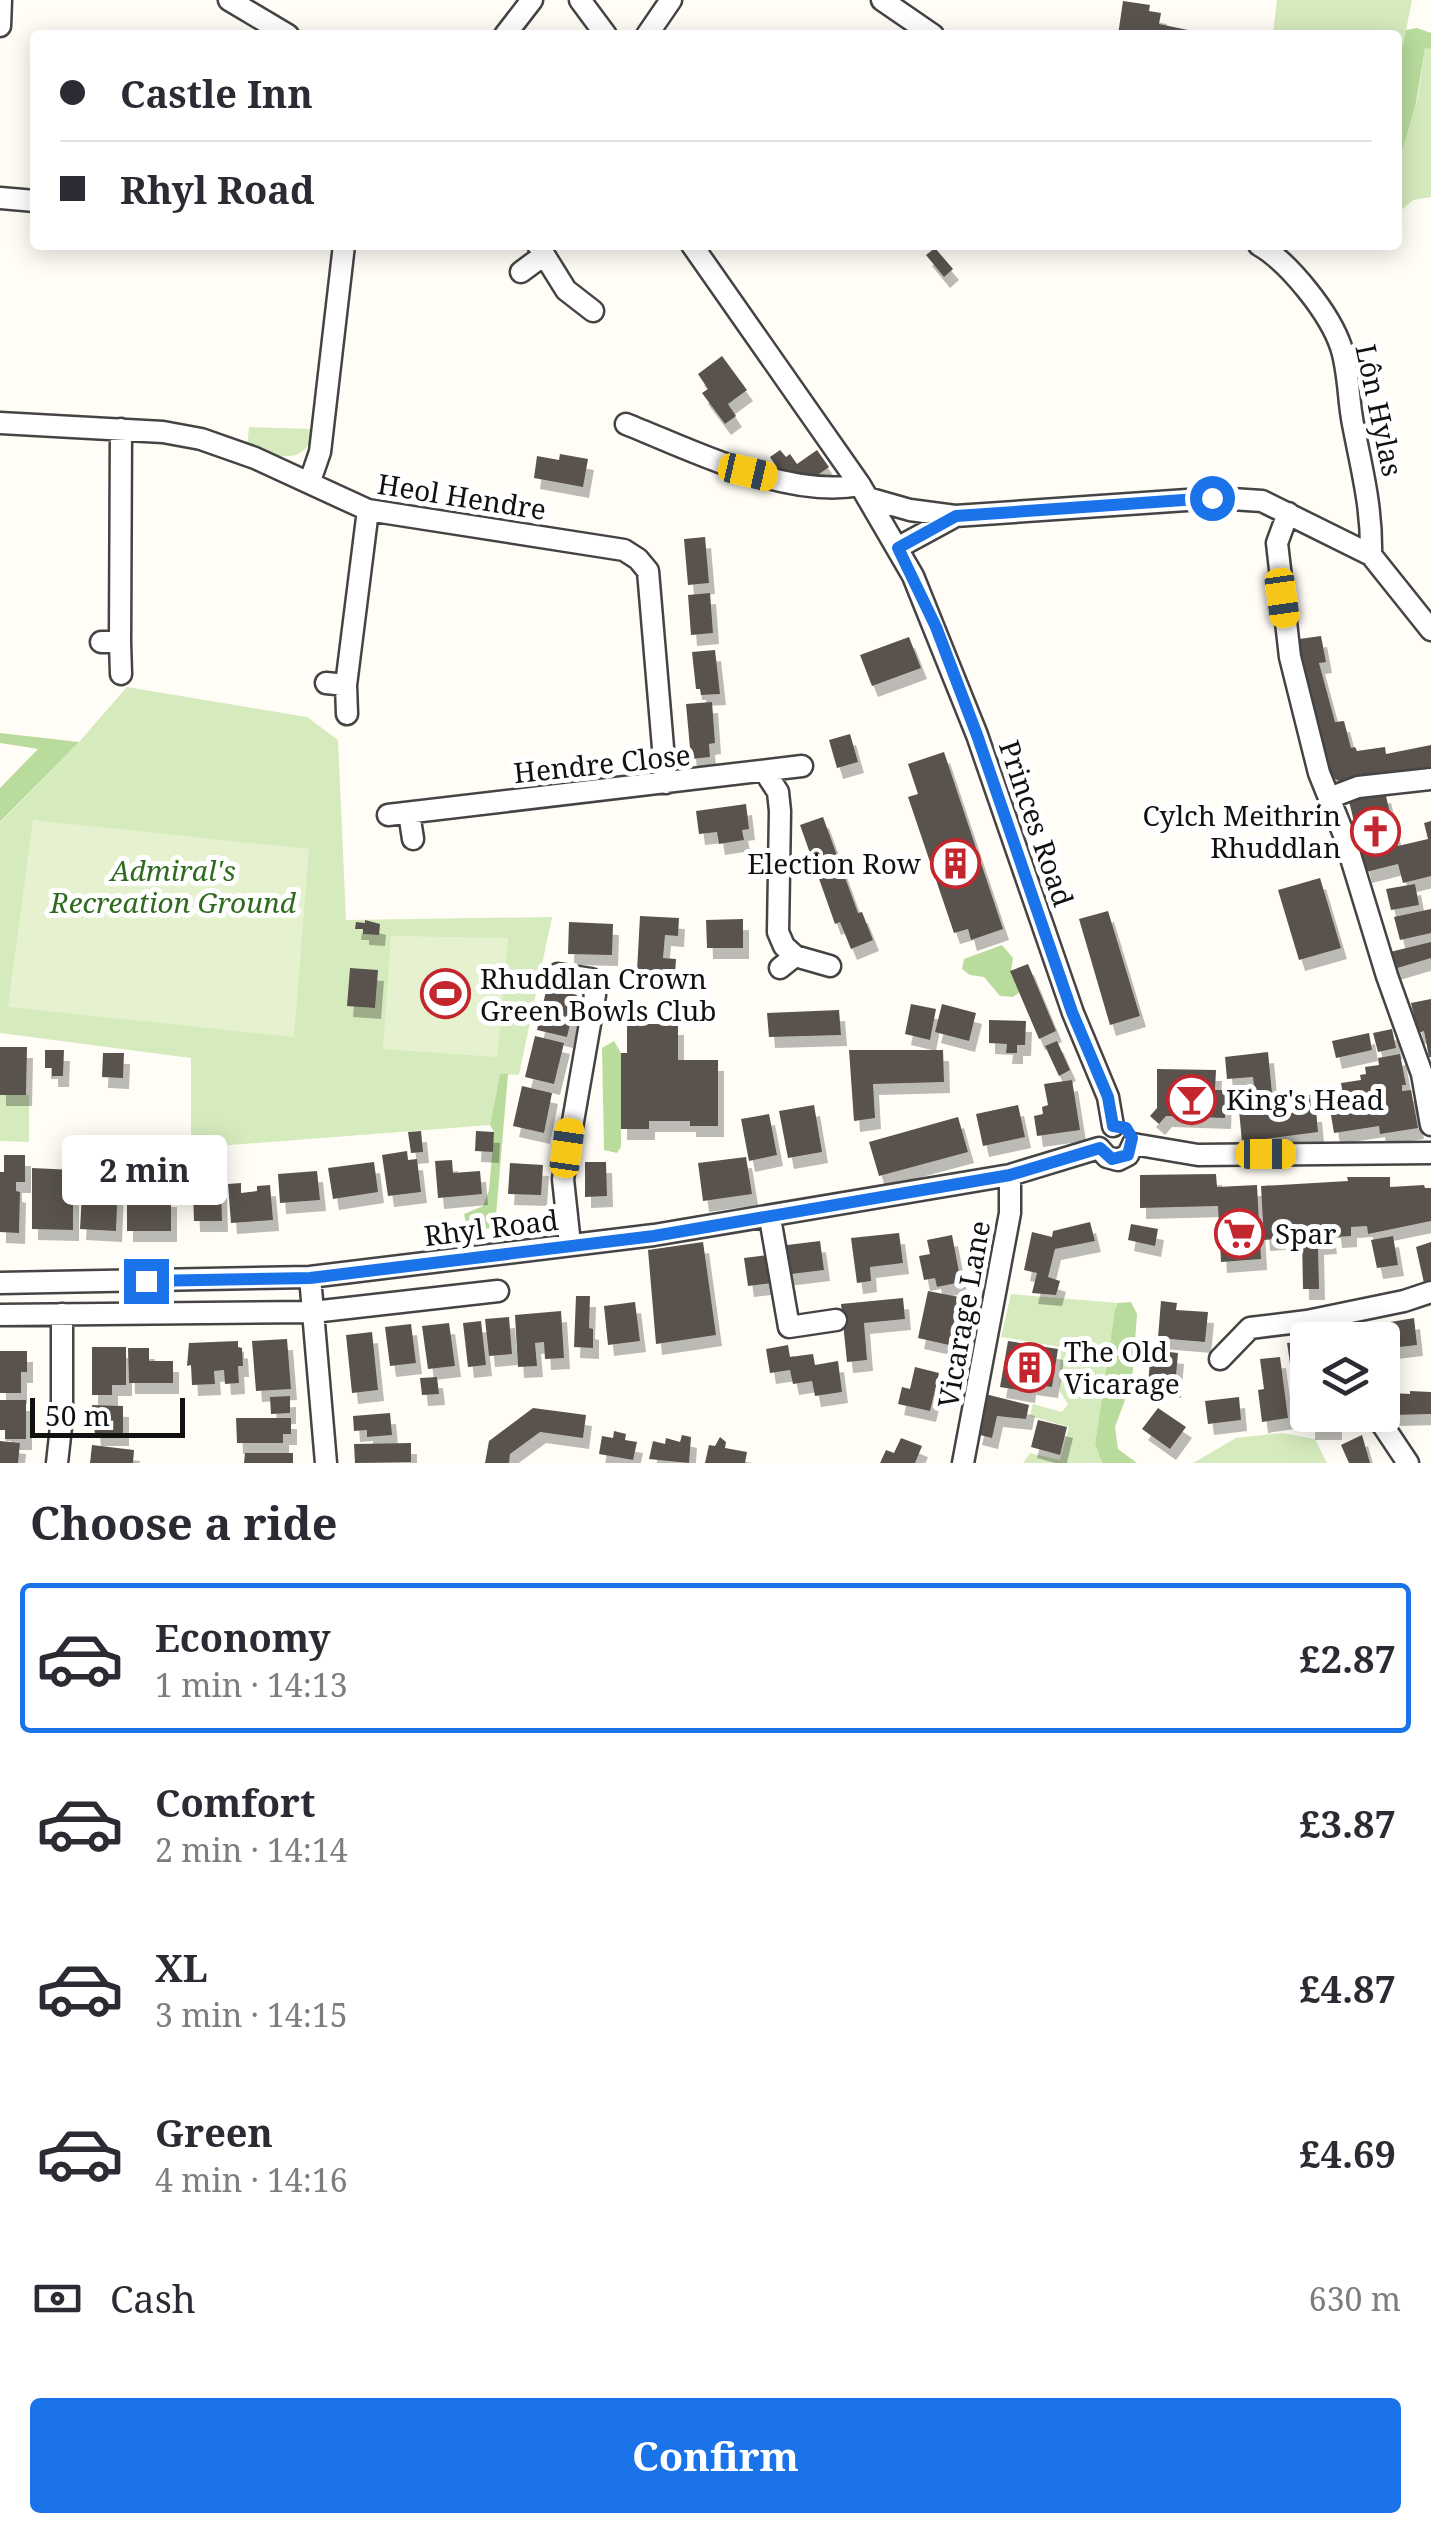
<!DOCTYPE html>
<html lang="en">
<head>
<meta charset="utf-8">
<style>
  :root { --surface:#fff; --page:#f7f7f7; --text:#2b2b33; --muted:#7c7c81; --line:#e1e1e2; --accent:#1a73e8 }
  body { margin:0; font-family:"Noto Serif",serif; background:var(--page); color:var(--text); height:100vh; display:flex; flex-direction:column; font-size:38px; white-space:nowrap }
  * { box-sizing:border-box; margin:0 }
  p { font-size:32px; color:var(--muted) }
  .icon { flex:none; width:55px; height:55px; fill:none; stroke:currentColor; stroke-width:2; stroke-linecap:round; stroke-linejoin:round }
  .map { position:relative; height:1463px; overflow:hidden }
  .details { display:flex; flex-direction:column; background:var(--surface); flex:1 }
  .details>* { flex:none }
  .guide { position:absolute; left:30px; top:30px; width:1372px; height:220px; border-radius:10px; box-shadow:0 5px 25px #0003; display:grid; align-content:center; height:220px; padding:0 30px; background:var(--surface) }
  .buttons { position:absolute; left:1290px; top:1322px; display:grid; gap:20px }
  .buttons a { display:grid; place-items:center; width:110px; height:110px; border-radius:10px; background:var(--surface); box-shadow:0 5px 25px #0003; font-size:50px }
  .scale { position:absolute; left:30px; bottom:25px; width:155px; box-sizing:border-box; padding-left:10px; border:5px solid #111; border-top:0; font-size:28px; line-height:35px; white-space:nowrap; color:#111; -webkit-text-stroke:8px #fff; paint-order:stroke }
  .end { position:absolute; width:45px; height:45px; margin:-22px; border:12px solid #1a73e8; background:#fff; box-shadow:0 0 0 5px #fff }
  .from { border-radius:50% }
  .bubble { position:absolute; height:70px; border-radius:10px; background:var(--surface); box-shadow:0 5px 25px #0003; font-size:32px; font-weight:700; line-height:70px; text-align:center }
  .car { position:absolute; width:30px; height:60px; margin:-30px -15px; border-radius:12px; box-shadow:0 0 8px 2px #0007; background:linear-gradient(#f5c518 24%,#345 0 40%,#f5c518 0 76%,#345 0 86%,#f5c518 0) }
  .guide b { display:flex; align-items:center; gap:35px; height:95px; font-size:38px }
  .guide b+b { border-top:2px solid var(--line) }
  .guide i { width:25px; height:25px; background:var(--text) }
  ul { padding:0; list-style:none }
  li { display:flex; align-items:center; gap:30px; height:150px; margin:0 20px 15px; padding:0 10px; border:5px solid transparent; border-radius:10px }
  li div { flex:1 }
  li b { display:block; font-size:38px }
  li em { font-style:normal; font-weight:700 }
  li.current { border-color:var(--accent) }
  li>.icon { width:90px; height:90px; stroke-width:1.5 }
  h2 { padding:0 30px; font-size:45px; line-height:120px }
  .pay { display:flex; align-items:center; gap:25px; height:110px; padding:0 30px; font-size:38px }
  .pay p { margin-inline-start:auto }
  .primary-button { display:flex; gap:20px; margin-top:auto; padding:20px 30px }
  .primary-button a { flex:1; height:115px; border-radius:10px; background:var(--accent); color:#fff; font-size:40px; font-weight:700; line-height:115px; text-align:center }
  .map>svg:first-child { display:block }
  .green { fill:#d5ebbd }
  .forest { fill:#b9dc9c }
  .pitch { fill:#e6f2cf }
  .building { fill:#5a524d; filter:url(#shadow) }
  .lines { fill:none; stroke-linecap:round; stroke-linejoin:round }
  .minor-casing { stroke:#444; stroke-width:25 }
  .minor { stroke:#fff; stroke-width:20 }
  .route { stroke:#1a73e8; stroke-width:12 }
  .labels { text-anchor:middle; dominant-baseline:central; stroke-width:10; stroke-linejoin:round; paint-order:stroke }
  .street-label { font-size:28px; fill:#111; stroke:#fff }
  .poi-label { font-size:28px; fill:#111; stroke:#fff; text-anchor:start }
  .park-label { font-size:28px; font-style:italic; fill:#2f6b1f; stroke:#fff }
</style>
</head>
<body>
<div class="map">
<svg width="1431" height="1463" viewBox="0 0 1431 1463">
  <defs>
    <filter id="shadow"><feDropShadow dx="6" dy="11" stdDeviation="0" flood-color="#0004"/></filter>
  </defs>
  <rect width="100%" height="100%" fill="#fffdf5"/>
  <path class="green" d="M1277 0H1412L1403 45 1398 47V35L1273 33Z
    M1425 47 1431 49V197L1413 200 1398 213V166L1418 97Z
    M249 427 313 429C309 468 273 456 247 448Z
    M127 687 307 717 338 740 346 920 552 917 519 1075 500 1074 490 1125 191 1148V1058L0 1033V823L79 742Z
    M0 1095H29V1142L0 1141Z
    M1011 1294 1118 1303 1115 1309 1095 1444 1102 1463H1023L1030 1453 1060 1460 1069 1427 1030 1416 1033 1404 1062 1412 1068 1404 1059 1390 1061 1347 1001 1337Z
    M1282 1433 1315 1439 1327 1463H1193L1236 1438Z"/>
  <path class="forest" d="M1417 28 1431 33V49L1425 48 1416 103 1398 166V47L1403 45 1406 30Z
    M0 733 79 742 0 822V788L38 749 0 743Z
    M1002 945 1013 958 1011 972 1020 992 1013 997 1000 996 984 977 970 975 962 969 964 959Z
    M614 1041 621 1053V1147L617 1153 604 1150 602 1048Z
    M500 1074H508L495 1227 480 1230 466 1223 464 1214 483 1206 489 1190 494 1132 490 1125Z
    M1131 1302 1137 1314 1132 1381 1115 1427 1118 1449 1137 1463H1102L1095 1444 1115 1309 1118 1303Z"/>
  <path class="pitch" d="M33 820 309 849 294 1037 8 1007Z
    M391 936 508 938 497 1057 383 1049Z"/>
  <path class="building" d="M1123 1 1150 5 1149 11 1161 13 1159 24 1212 35H1118Z
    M935 248 953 269 944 277 926 255Z
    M722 356 747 390 728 404 736 416 725 424 702 393 708 389 698 374Z
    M780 450 786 457 790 454 797 464 817 450 829 467 812 479 778 469 770 457Z
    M560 454 588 459 583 487 534 478 537 456 559 460Z
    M705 537 709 583 688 585 684 539Z
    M710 593 713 633 691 635 688 595Z
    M1321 636 1326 662 1319 663 1335 722 1344 721 1351 748 1355 747 1357 751 1385 747 1386 754 1431 745V773L1344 783 1326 775 1292 640Z
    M909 637 921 668 872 686 860 655Z
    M715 650 720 694 701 695 700 689H696L692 652Z
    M712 702 715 743 709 744 710 757 691 759 686 704Z
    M850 734 858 762 837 768 829 740Z
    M944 752 1003 929 971 940 968 929 954 933 908 797 918 794 908 764Z
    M1385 792 1398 846 1428 839 1424 823 1431 821V876L1403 883 1398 864 1366 872 1349 801Z
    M746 804 749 829 742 830 744 840 719 844 717 832 699 834 696 811Z
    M823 817 858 913 862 912 873 940 851 949 840 922 835 924 800 825Z
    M1320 878 1341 948 1299 960 1278 890Z
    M1415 884 1419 905 1391 910 1386 889Z
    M1431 909V933L1400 940 1394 917Z
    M1108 911 1140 1016 1110 1025 1079 919Z
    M640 916 679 918 678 936 665 935 663 958 676 959 675 974 637 971Z
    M743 919V948H707L706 920Z
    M365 920 380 924 379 935 363 934V929H355L356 922 365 923Z
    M569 922 613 924 612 955 568 954Z
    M1431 942V958L1394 969 1390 952Z
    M1028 964 1056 1031 1039 1039 1010 971Z
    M350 968 378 970 375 1008 347 1006Z
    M547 987 577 995 567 1037 537 1030Z
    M1431 999V1057H1429L1424 1031 1418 1033 1411 1003Z
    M911 1004 936 1009 930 1040 905 1034Z
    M942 1004 976 1013 969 1041 935 1032Z
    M839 1010 841 1035 769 1037 767 1013Z
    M989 1020 1026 1021 1025 1045H1017V1053H1006L1007 1044 989 1043Z
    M627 1024H678V1060H718V1126H690V1121H649V1129H621V1053H627Z
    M1392 1029 1396 1048 1378 1052 1373 1033Z
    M1369 1033 1372 1050 1336 1058 1332 1041Z
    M535 1036 564 1043 554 1084 525 1077Z
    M1057 1041 1070 1070 1059 1076 1045 1046Z
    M0 1047H27L26 1095H0Z
    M45 1050H64L63 1076H52V1068H45Z
    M849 1050H943L944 1082 873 1084 875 1118 854 1121Z
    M1268 1052 1274 1114 1292 1113 1291 1097 1310 1095 1311 1111H1316L1318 1132 1242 1142 1239 1110 1256 1108 1253 1077 1227 1079 1225 1057Z
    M103 1053H124L123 1078 102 1077Z
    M1400 1054 1406 1085H1402V1091L1411 1090 1418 1128 1380 1134 1379 1126 1334 1133 1330 1109 1345 1106 1341 1083 1361 1080 1360 1075 1366 1074 1365 1067 1379 1065 1378 1058Z
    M1157 1069 1216 1070 1215 1090H1226L1225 1118 1166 1116 1159 1124 1150 1116 1157 1108Z
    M1072 1080 1080 1130 1037 1136 1034 1116 1043 1114 1042 1107 1048 1105 1044 1084Z
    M522 1086 552 1093 544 1133 513 1126Z
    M814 1105 822 1152 788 1158 779 1111Z
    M1018 1105 1025 1137 983 1146 976 1114Z
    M769 1114 777 1155 749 1161 741 1119Z
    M958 1117 968 1152 879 1176 869 1142Z
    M421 1131 423 1152 411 1153 408 1132Z
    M476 1131 494 1132 493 1152 475 1151Z
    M112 1139H125L124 1178H116V1168H111Z
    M407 1151 408 1160 417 1159 421 1192 388 1196 382 1155Z
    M4 1155H25V1182H16V1191L20 1192 19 1233 0 1232V1172H4Z
    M746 1157 752 1194 703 1201 698 1163Z
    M452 1160 453 1173 480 1171 482 1194 438 1198 435 1161Z
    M374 1162 378 1192 333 1199 328 1168Z
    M585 1162H606L607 1196 585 1197Z
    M510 1163 543 1165 541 1195 508 1194Z
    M32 1168 73 1170V1230L32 1229Z
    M317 1171 320 1200 280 1203 278 1174Z
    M1216 1174 1217 1187 1257 1185 1261 1259 1221 1262 1218 1206 1140 1208V1175Z
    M133 1175H164V1196H171V1231H127V1200H133Z
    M83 1177 118 1179 116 1231 80 1229Z
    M1347 1177H1390V1187L1424 1185 1425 1188H1431V1221L1368 1234 1367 1226 1351 1227V1236L1336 1237 1335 1227H1329L1331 1243 1318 1244 1319 1289H1303L1302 1237 1264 1240 1261 1186 1348 1181Z
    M241 1183V1193L257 1191V1186L270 1185 273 1220 231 1223 228 1184Z
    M207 1187H221L222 1221H194L193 1193H207Z
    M1090 1222 1095 1241 1055 1249 1048 1277 1060 1281 1056 1295 1032 1293 1037 1273 1024 1270 1032 1232 1052 1237 1053 1231Z
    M1131 1224 1158 1229 1155 1246 1128 1240Z
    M899 1233 903 1263 870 1267 871 1281 857 1283 851 1238Z
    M952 1235 961 1282 937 1287 935 1278 924 1280 919 1256 930 1254 927 1240Z
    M1393 1236 1398 1265 1377 1268 1371 1240Z
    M820 1241 824 1270 783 1275 779 1246Z
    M703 1242 716 1335 656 1344 648 1250Z
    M1431 1242V1280L1424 1283 1416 1247Z
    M768 1255 772 1283 748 1286 744 1258Z
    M928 1291 959 1297 949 1345 918 1338Z
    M576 1296H590L589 1328 593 1329V1348L574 1347Z
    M903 1298 905 1319 864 1323 867 1360 847 1362 841 1304Z
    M1161 1301 1177 1303 1176 1310 1208 1312 1205 1342 1158 1338Z
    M635 1302 640 1341 608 1345 604 1306Z
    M561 1311 564 1358 545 1359 544 1342 535 1343 537 1366 518 1367 515 1315Z
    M509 1317 512 1354 489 1356 485 1319Z
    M1414 1318 1417 1345 1382 1349V1340H1333L1332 1332Z
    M481 1321 486 1365 468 1367 463 1323Z
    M449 1323 455 1366 428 1369 422 1326Z
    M411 1324 416 1363 390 1366 385 1327Z
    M372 1332 378 1390 352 1393 346 1335Z
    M287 1339 291 1389 256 1391 252 1341Z
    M1308 1340V1368L1291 1370 1287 1343Z
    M238 1341V1347L242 1348 243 1366H238L239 1383 225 1384 224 1370 214 1371 215 1384 192 1385 191 1365 187 1366 189 1343Z
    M1008 1341 1058 1349 1052 1387 1030 1384 1029 1392 1000 1387Z
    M788 1345 790 1357 813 1354 815 1365 838 1361 842 1392 815 1396 812 1381 793 1384 790 1370 770 1373 766 1349Z
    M92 1347H126V1385H112V1395H92Z
    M128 1348H149V1361H173V1383H129Z
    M1151 1350 1178 1353 1175 1387 1148 1384Z
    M0 1351H27V1372H21V1393H0Z
    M1280 1357 1288 1418 1262 1422 1258 1390 1264 1389 1260 1359Z
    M915 1367 939 1373 930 1411 898 1404 902 1387 910 1389Z
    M437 1377 439 1394 422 1395 420 1378Z
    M1410 1391 1431 1392V1414L1392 1415 1393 1393 1410 1394Z
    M985 1394 1029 1405 1026 1419 997 1416 992 1438 976 1434Z
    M290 1396V1413L271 1414 270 1397Z
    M1239 1397 1241 1420 1208 1424 1205 1401Z
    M0 1400H26V1439H5V1430H0Z
    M92 1405 123 1406V1435H95Z
    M533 1408 586 1415 583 1438 540 1432 510 1454 509 1463H485L489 1441Z
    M1158 1408 1186 1427 1170 1449 1142 1429Z
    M390 1413 392 1435 367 1437V1430L354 1431 353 1416Z
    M1309 1415H1336V1429H1309Z
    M236 1418H291V1434H283V1443H237Z
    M1038 1420 1067 1427 1060 1455 1031 1447Z
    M614 1431 626 1434 625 1440 637 1442 633 1460 599 1454 602 1436 613 1438Z
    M682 1435 691 1437 689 1463 649 1459 653 1441 665 1444 666 1438 680 1442Z
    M1362 1435 1370 1463H1349L1341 1445Z
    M720 1437 726 1442 725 1448 747 1452 745 1463H705L709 1445 715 1446Z
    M901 1438 922 1446 915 1463H880L886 1450 894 1453Z
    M0 1441 20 1443 18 1463H0Z
    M411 1443V1462L355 1463 354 1444Z
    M92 1445 134 1450 133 1463H90Z
    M245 1453H293V1463H244Z"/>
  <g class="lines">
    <defs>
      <path id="minor" d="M229 0 288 35
        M580 0 606 35
        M882 0 933 35
        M0 26 1 0
        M505 35 532 0
        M647 35 671 0
        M0 198 35 201
        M538 245 566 290 593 311
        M692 245 860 485 913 576 977 735 1073 1013 1108 1097 1113 1126
        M1259 245C1290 263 1330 314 1341 347 1349 371 1348 399 1353 424 1362 471 1372 507 1371 555
        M521 272 544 255
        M0 423 163 432 201 439 255 458 368 510 624 550 638 559 648 571 666 783
        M626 424C694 451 787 499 860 485
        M310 481 320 452 344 245
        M868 498 910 510 955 516 1216 498 1262 501 1371 555 1431 630
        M1288 513 1277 543 1290 657 1319 773 1344 835 1387 976 1422 1074 1431 1125
        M897 548 954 517
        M101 642H120L121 429
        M120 642 121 674
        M326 683 346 685 347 714
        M346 685 368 510
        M765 772 778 792 780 811 778 932 784 946 795 956
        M1329 798 1358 787 1431 779
        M409 813 413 839
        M388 815 802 766
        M780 968 795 956 830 966
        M558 974 591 979 595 995 563 1179 570 1244
        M1133 1144 1198 1155 1431 1153
        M1099 1148 1107 1157 1118 1160 1128 1155 1133 1144
        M770 1218 789 1327 836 1320
        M310 1277 326 1463
        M0 1283 310 1277 654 1235 1010 1175 1099 1148
        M0 1315 313 1312 498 1291
        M1220 1359 1250 1328 1307 1321 1404 1301 1431 1292
        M1369 1415 1382 1424 1408 1463
        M57 1463 62 1418V1314
        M963 1463 1010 1213V1175"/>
    </defs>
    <use href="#minor" class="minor-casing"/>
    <use href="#minor" class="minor"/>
  </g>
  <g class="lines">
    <path class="route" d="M146 1281 310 1278 654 1236 1010 1175 1100 1148 1112 1159 1128 1155 1132 1138 1126 1128 1113 1126 1108 1097 1072 1012 977 735 936 627 898 548 956 516 1212 498"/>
  </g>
  <defs>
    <symbol id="church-ring" viewBox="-11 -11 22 22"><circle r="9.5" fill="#fff" stroke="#c4262e" stroke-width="1.5"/><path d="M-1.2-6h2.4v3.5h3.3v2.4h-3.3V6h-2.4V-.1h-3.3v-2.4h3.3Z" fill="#c4262e"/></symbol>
    <symbol id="building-ring" viewBox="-11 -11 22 22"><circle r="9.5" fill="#fff" stroke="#c4262e" stroke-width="1.5"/><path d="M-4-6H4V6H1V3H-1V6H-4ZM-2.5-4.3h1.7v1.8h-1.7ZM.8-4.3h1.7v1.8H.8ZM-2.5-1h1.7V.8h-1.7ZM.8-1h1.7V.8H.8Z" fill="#c4262e"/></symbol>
    <symbol id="stadium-ring" viewBox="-11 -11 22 22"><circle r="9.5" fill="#fff" stroke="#c4262e" stroke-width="1.5"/><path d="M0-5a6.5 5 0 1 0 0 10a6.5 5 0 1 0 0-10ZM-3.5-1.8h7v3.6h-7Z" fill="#c4262e"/></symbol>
    <symbol id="bar-ring" viewBox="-11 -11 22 22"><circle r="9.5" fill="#fff" stroke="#c4262e" stroke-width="1.5"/><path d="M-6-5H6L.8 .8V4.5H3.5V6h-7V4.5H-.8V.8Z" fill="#c4262e"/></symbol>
    <symbol id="supermarket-ring" viewBox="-11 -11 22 22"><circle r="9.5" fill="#fff" stroke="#c4262e" stroke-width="1.5"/><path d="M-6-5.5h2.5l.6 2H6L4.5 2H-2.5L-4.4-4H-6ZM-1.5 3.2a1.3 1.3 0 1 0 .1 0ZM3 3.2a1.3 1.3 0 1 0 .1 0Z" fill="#c4262e"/></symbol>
  </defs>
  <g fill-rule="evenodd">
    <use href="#church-ring" x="1348" y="804" width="55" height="55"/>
    <use href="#building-ring" x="928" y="836" width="55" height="55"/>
    <use href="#stadium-ring" x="418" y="966" width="55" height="55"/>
    <use href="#bar-ring" x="1164" y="1072" width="55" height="55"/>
    <use href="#supermarket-ring" x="1212" y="1206" width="55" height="55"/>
    <use href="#building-ring" x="1002" y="1340" width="55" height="55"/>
  </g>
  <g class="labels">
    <g class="street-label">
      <text transform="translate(1380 410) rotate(78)">Lôn Hylas</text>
      <text transform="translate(462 496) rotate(9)">Heol Hendre</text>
      <text transform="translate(602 763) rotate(-6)">Hendre Close</text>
      <text transform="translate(1037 823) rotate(71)">Princes Road</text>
      <text transform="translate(491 1227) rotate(-7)">Rhyl Road</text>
      <text transform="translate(963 1314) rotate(-80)">Vicarage Lane</text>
    </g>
    <g class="poi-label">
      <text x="1341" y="815" text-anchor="end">Cylch Meithrin<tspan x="1341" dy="32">Rhuddlan</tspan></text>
      <text x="921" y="863" text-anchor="end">Election Row</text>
      <text x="480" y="978">Rhuddlan Crown<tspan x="480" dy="32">Green Bowls Club</tspan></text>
      <text x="1226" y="1099">King's Head</text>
      <text x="1275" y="1233">Spar</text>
      <text x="1064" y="1351">The Old<tspan x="1064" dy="32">Vicarage</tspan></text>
    </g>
    <g class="park-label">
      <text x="173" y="870">Admiral's<tspan x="173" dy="32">Recreation Ground</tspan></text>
    </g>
  </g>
</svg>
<div class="buttons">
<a><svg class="icon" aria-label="layers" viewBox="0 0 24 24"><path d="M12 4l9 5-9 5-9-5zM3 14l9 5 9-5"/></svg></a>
</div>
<div class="scale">50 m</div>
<i class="end from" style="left:1212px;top:498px"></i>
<i class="end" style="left:146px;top:1281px"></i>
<div class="bubble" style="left:62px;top:1135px;width:165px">2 min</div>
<i class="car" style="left:748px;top:472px;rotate:103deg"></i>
<i class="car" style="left:1282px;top:598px;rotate:172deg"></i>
<i class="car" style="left:567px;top:1148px;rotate:8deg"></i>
<i class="car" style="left:1266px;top:1154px;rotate:90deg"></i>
<div class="guide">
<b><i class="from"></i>Castle Inn</b>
<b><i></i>Rhyl Road</b>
</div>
</div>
<section class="details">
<h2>Choose a ride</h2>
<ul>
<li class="current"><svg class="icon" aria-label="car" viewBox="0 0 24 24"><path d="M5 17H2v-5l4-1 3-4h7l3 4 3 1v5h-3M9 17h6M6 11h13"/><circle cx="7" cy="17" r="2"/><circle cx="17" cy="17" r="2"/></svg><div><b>Economy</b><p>1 min · 14:13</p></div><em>£2.87</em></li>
<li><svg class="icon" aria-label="car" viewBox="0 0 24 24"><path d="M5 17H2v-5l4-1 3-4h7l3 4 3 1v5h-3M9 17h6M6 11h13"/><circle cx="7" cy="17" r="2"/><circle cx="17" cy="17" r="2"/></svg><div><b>Comfort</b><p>2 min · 14:14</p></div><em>£3.87</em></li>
<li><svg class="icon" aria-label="car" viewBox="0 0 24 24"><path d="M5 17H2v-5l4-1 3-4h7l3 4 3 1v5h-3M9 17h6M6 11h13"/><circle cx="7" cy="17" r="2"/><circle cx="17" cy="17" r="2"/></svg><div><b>XL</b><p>3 min · 14:15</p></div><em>£4.87</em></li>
<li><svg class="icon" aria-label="car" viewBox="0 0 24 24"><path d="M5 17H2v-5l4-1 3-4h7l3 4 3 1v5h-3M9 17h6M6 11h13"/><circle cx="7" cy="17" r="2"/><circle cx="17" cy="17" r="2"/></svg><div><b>Green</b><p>4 min · 14:16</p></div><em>£4.69</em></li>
</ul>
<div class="pay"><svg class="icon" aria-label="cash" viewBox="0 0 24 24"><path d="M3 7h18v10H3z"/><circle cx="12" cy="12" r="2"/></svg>Cash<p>630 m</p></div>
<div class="primary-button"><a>Confirm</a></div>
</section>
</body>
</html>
